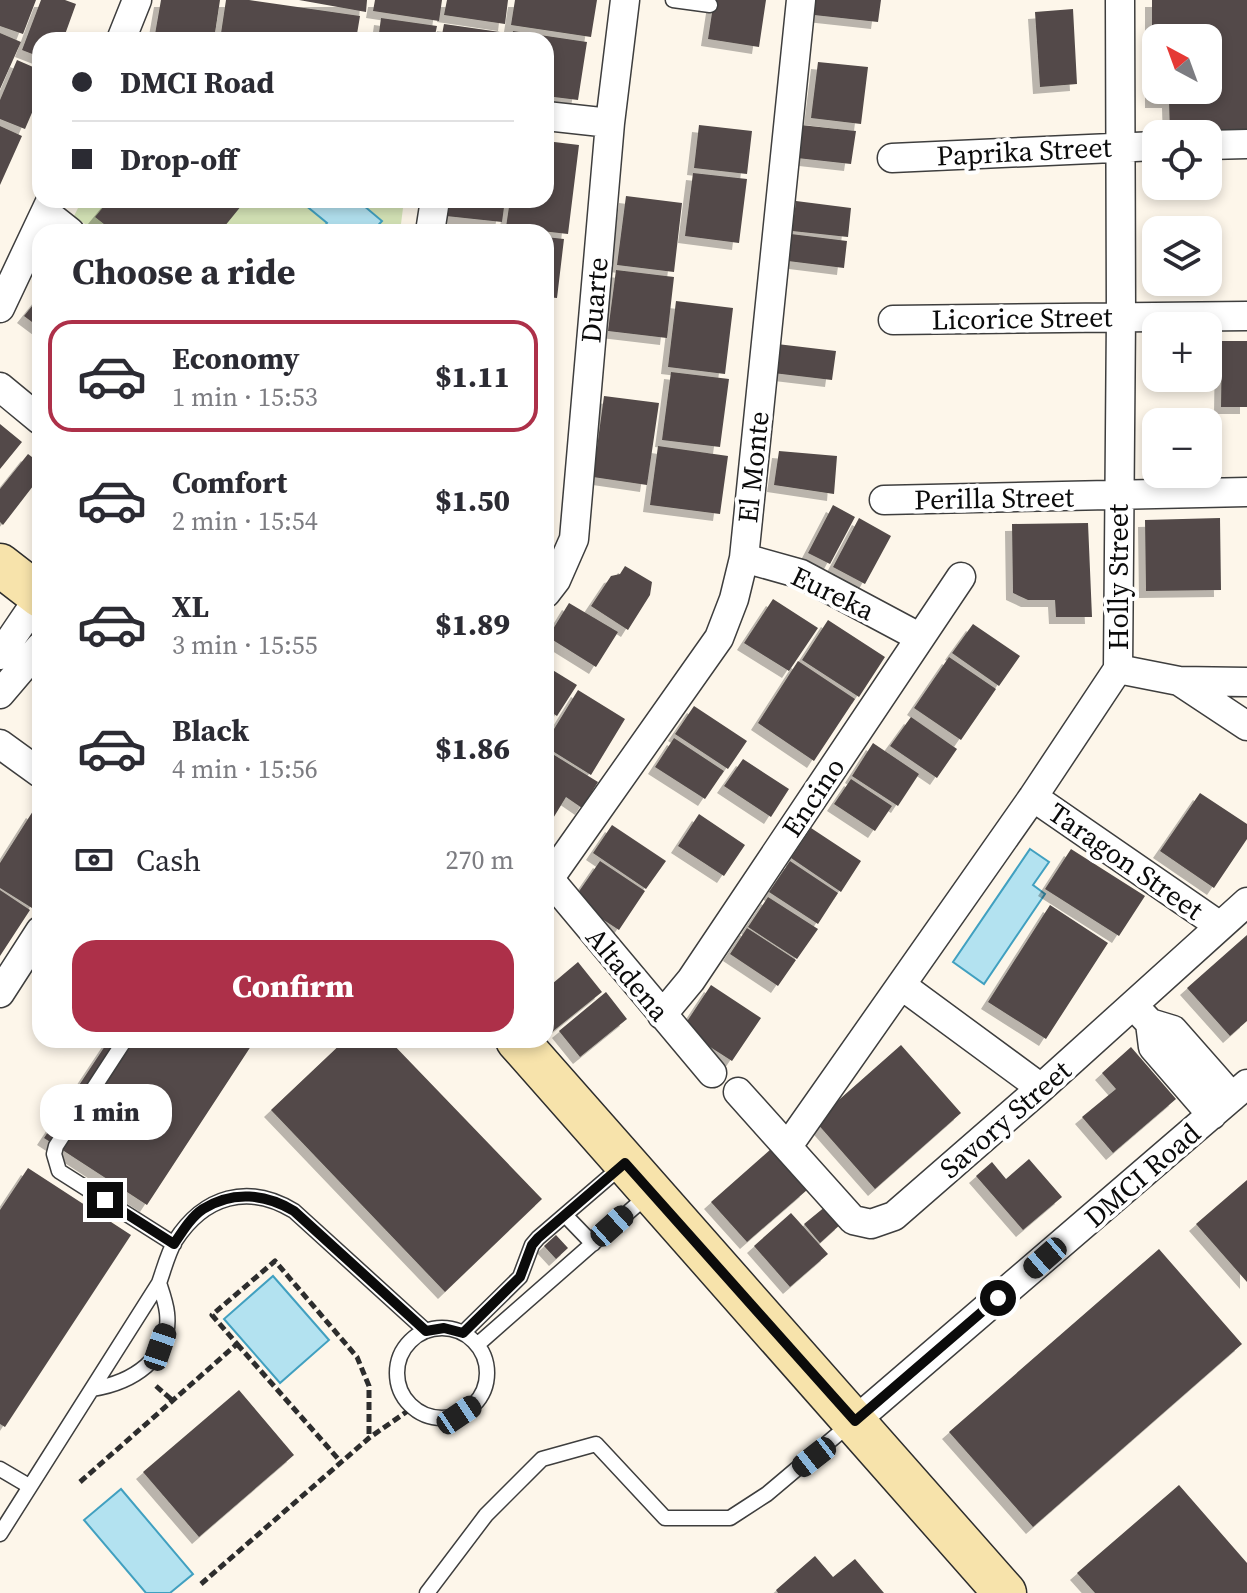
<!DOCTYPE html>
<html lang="en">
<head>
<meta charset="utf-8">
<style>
  :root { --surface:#fff; --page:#f7f7f7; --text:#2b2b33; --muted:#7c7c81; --line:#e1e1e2; --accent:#ad3049 }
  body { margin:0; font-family:"Source Serif 4",serif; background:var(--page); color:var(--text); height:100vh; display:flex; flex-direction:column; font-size:30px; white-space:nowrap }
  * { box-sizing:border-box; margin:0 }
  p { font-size:26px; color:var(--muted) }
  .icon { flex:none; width:44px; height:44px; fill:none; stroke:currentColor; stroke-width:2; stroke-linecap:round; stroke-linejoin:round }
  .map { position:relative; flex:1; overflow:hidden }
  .drawer { position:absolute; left:32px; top:224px; width:522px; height:824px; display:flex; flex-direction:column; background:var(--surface); border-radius:24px; box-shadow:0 4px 12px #0003 }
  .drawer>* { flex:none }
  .guide { position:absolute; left:32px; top:32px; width:522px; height:176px; border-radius:24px; box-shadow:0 4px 12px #0003; display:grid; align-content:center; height:176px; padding:0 40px; background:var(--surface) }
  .needle { width:52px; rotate:319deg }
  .buttons { position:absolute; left:1142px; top:24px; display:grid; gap:16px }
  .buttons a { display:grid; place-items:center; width:80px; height:80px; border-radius:16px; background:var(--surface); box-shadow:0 4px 12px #0003; font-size:40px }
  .end { position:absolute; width:36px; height:36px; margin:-18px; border:10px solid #0b0b0b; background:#fff; box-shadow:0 0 0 4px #fff }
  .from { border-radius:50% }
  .bubble { position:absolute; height:56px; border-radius:24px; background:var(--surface); box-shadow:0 4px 12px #0003; font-size:26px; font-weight:800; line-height:56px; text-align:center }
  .car { position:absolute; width:24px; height:48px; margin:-24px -12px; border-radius:10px; box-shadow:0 0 6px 2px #0007; background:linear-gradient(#222 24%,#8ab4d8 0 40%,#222 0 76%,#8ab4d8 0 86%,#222 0) }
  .guide b { display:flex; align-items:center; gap:28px; height:76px; font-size:30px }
  .guide b+b { border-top:2px solid var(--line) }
  .guide i { width:20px; height:20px; background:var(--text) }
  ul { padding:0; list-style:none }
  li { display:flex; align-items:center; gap:24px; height:112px; margin:0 16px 12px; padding:0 24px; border:4px solid transparent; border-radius:24px }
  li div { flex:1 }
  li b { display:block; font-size:30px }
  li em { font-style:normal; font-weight:800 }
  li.current { border-color:var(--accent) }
  li>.icon { width:72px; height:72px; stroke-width:1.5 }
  h2 { padding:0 40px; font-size:36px; line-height:96px }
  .pay { display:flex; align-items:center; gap:20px; height:88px; padding:0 40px; font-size:30px }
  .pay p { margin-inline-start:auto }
  .action { display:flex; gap:16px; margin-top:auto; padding:16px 40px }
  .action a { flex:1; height:92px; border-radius:24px; background:var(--accent); color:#fff; font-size:32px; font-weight:800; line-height:92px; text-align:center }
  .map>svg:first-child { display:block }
  .green { fill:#d5e4b7 }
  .water { fill:#b3e2f0; stroke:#41a0c0; stroke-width:2 }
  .building { fill:#524a48; fill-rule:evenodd; filter:url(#shadow) }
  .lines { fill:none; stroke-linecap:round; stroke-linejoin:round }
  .lane-casing { stroke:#3e3e3e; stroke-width:17 }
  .street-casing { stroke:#3e3e3e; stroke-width:31 }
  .secondary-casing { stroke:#2d2d2d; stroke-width:45 }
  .path { stroke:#2d2d2d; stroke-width:5; stroke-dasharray:8 4; stroke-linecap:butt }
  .lane { stroke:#fff; stroke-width:14 }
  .street { stroke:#fff; stroke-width:28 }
  .secondary { stroke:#f7e3ab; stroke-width:42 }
  .route { stroke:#0b0b0b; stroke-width:10 }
  .labels { text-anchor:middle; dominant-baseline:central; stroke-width:8; stroke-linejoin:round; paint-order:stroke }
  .street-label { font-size:28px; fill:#0b0b0b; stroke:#fff }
</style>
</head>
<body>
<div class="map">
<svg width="1247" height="1593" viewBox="0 0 1247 1593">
  <defs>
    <filter id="shadow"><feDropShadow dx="-7" dy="7" stdDeviation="0" flood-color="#0004"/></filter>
  </defs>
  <rect width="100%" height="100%" fill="#fdf6ea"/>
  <path class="green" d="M82 200H404L400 232H96L74 216Z"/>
  <path class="water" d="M299 200H357L382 221 372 232H320L327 223Z
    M1030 849 1049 862 1033 885 1045 894 984 984 953 962Z
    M273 1276 329 1340 280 1383 224 1319Z
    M121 1489 193 1574 170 1593H146L84 1520Z"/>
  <path class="building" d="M0 0H36L23 34 0 26Z
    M41 0H65L76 4 63 40H40V57L22 50Z
    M161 0H220L214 40H154Z
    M226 0H249L360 16 356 40H220Z
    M299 0H367L366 12Z
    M375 0H442L439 21 373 11Z
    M447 0H508L505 24 444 15Z
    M515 0H597L591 37 511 25Z
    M714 0H766L759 47 708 39Z
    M816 0H881L878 22 814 15Z
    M1152 0H1247V140L1208 134H1170L1169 101H1152ZM1156 38H1208V90H1156Z
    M1073 9 1077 84 1040 87 1035 12Z
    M381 18 437 26 434 40H378Z
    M444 24 507 33 506 40H441Z
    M513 31 587 42 578 100 546 96V40H511Z
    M0 33 21 42 0 89Z
    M17 60 40 70V94L25 129 0 119V100Z
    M818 62 868 67 861 124 811 118Z
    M699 125 752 131 747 174 694 168Z
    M801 125 856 131 851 164 797 158Z
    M0 126 22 136 0 185Z
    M546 141 579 145 568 234 506 227 510 200H546Z
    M693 173 747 179 739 243 685 236Z
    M626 196 682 203 674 272 617 265Z
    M109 200H246L220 232H114L95 217Z
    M448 200H505L502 222 446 216Z
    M796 201 851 208 848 237 792 231Z
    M464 224 503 228V232H463Z
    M791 234 847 241 844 268 788 261Z
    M546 237 564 239 557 298 546 297Z
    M616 270 674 277 667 338 608 331Z
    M40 296V328L24 316Z
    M676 301 733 308 725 374 668 367Z
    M1222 341H1247V407H1221Z
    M777 344 836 351 832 380 773 373Z
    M671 372 729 379 720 447 662 440Z
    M546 379 553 380 548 425H546Z
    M604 396 659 403 647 485 593 477Z
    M0 424 22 442 0 469Z
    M658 446 728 456 720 514 650 505Z
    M779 451 837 456 834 494 774 485Z
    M28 454 40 463V477L3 525 0 522V489Z
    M833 505 855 517 830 564 808 553Z
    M859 518 891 536 865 584 833 567Z
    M1220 518 1221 590 1146 591 1145 520Z
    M1088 523 1092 617H1056L1055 600H1028L1013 593 1012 524Z
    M625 566 652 582 650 595 628 630 591 606 611 576 620 574Z
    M773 599 818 628 789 671 744 643Z
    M569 603 618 632 596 667 548 637Z
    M828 620 885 657 859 697 802 660Z
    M973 624 1020 656 999 686 952 653Z
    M949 657 996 689 961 740 914 708Z
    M798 661 855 699 814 761 758 723Z
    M546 666 577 685 557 716 546 709Z
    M578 690 625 719 591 775 546 747V742Z
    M694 706 747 741 728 769 675 734Z
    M911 717 957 749 937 778 890 746Z
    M674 738 724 771 705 799 655 767Z
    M873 743 919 774 898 806 852 776Z
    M546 750 598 782 582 808 566 797 549 825 546 824Z
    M743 759 789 789 771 817 724 786Z
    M851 779 892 806 875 831 834 804Z
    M1200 793 1247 824V839L1214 888 1160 851Z
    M33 811 40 816V895L32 908 0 888V863Z
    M699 814 745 845 724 876 678 846Z
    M612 825 666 861 646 889 593 853Z
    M811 828 861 861 841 892 791 858Z
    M1071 849 1145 896 1119 936 1045 889Z
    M600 861 645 891 619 930 573 900Z
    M790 861 838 893 818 924 769 892Z
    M0 890 30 910 0 956Z
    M768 897 818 929 797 959 748 927Z
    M1050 905 1108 943 1046 1039 988 1002Z
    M747 928 796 960 778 986 730 954Z
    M1247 935V1021L1230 1036 1187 988Z
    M578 962 602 992 552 1032 546 1025V989Z
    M711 985 761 1018 732 1061 682 1029Z
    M606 992 627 1019 580 1057 559 1031Z
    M109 1040H255L147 1205 44 1138Z
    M345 1040H389L542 1199 445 1292 271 1110Z
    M901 1045 961 1113 875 1189 815 1121Z
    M1131 1047 1176 1099 1113 1153 1082 1117 1116 1089 1102 1073Z
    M771 1149 807 1190 747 1242 711 1202Z
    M1029 1159 1062 1197 1023 1230 976 1176 992 1162 1006 1179Z
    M28 1168 131 1235 5 1427 0 1424V1210Z
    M1247 1180V1282L1196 1224Z
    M826 1206 842 1223 820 1243 804 1224Z
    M791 1213 828 1254 790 1287 754 1246Z
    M556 1235 568 1248 556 1259 544 1246Z
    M1159 1249 1242 1344 1033 1527 949 1432Z
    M239 1390 294 1455 199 1537 143 1472Z
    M1179 1485 1247 1563V1593H1095L1077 1573Z
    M815 1556 833 1577 855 1559 884 1593H778L776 1590Z"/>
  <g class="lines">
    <defs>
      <path id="lane" d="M673 0 710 5
        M125 1040 56 1146 54 1154 59 1171 174 1244
        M565 1215 593 1244
        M397 1373a45 45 0 1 1 90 0a45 45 0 1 1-90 0Z
        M463 1333 520 1277 532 1245 538 1238 623 1165
        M477 1345 648 1195
        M92 1389C131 1383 172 1359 167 1313 166 1303 162 1292 159 1283
        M0 1469 29 1486
        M0 1534 159 1283C164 1269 168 1253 175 1241 204 1196 248 1183 294 1211L426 1331
        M427 1593 486 1515 542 1459 596 1444 665 1518H730L767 1494 850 1424"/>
      <path id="street" d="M121 40 137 0
        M546 116 610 123
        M1208 145 1247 144
        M892 158 1156 146
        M46 213 70 232
        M430 232 435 200
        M0 308 51 200
        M893 320 1247 316
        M0 387 40 420
        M884 500 1247 492
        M744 558 801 574 919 637
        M546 593 556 580 574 539 610 123 625 0
        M0 655 40 596
        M1118 669 1179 681 1247 682
        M1179 681 1247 726
        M0 694 40 647
        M0 744 40 773
        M1033 797 1220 926
        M546 875 712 1073
        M549 879 719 638 734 599 744 558 801 0
        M901 985 1041 1088
        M0 993 40 931
        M1133 1005 1150 1023 1173 1030 1232 1097
        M662 1015 691 980 961 577
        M1150 1023 1153 1047 1212 1115
        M738 1092 853 1220 871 1224 894 1216 1041 1088 1247 902
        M788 1146 1033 797 1118 669 1121 316 1120 0
        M855 1421 1247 1084"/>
      <path id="secondary" d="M0 565 40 596
        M517 1040 1005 1593"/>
    </defs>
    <use href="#lane" class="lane-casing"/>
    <use href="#street" class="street-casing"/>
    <use href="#secondary" class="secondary-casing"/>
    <path class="path" d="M237 1344 341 1462
      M156 1386 173 1401
      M80 1482 237 1344 212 1315 275 1261 357 1357 369 1386V1438
      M201 1584 369 1438 412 1408"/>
    <use href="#lane" class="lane"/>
    <use href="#street" class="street"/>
    <use href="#secondary" class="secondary"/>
  </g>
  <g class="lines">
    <path class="route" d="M105 1200 174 1244C182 1232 191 1217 203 1209 233 1190 266 1194 294 1211L426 1331 444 1328 463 1333 520 1277 532 1245 538 1238 625 1163 855 1421 998 1298"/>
  </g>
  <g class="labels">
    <g class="street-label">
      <text transform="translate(1024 151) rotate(-3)">Paprika Street</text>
      <text transform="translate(594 300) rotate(-85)">Duarte</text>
      <text transform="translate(1022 318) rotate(-1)">Licorice Street</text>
      <text transform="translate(753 467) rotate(-84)">El Monte</text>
      <text transform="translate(994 498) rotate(-1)">Perilla Street</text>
      <text transform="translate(1118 577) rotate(-90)">Holly Street</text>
      <text transform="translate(833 593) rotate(26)">Eureka</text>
      <text transform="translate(813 797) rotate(-56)">Encino</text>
      <text transform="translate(1126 861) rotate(35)">Taragon Street</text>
      <text transform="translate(628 974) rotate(50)">Altadena</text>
      <text transform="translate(1005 1119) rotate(-41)">Savory Street</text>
      <text transform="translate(1142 1175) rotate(-41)">DMCI Road</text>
    </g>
  </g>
</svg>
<div class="buttons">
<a><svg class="needle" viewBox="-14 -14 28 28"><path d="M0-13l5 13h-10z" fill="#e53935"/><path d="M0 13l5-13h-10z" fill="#7c7c81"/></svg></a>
<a><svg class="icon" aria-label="locate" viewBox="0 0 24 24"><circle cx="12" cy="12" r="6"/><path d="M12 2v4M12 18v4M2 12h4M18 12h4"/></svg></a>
<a><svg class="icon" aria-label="layers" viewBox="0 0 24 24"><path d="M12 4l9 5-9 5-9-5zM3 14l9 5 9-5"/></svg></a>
<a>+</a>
<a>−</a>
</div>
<i class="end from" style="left:998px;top:1298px"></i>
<i class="end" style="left:105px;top:1200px"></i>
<div class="bubble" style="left:40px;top:1084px;width:132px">1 min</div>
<i class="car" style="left:612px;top:1226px;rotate:48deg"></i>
<i class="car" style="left:1045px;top:1258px;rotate:229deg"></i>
<i class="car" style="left:160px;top:1347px;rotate:19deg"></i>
<i class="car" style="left:459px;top:1415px;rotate:56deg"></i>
<i class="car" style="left:814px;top:1457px;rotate:232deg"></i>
<div class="guide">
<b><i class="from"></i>DMCI Road</b>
<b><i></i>Drop-off</b>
</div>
<section class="drawer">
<h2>Choose a ride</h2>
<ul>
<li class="current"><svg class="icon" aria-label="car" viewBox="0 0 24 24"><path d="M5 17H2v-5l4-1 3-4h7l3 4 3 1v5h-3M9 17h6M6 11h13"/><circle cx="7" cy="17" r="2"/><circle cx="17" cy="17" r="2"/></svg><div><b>Economy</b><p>1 min · 15:53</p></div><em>$1.11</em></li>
<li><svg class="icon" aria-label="car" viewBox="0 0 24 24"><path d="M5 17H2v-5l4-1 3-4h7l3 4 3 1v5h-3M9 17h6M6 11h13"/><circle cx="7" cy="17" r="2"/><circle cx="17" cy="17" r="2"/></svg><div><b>Comfort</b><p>2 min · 15:54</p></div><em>$1.50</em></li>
<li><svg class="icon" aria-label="car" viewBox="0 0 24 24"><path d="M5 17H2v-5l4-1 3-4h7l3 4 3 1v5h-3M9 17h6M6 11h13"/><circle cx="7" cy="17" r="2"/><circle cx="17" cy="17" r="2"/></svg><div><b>XL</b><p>3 min · 15:55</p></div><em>$1.89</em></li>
<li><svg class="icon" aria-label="car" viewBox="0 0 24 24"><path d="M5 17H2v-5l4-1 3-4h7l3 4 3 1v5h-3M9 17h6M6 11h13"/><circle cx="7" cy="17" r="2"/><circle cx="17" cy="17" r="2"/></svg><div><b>Black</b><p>4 min · 15:56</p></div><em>$1.86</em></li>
</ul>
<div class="pay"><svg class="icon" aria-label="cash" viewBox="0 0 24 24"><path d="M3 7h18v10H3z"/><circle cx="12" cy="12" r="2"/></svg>Cash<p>270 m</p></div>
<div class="action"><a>Confirm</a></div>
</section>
</div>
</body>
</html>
